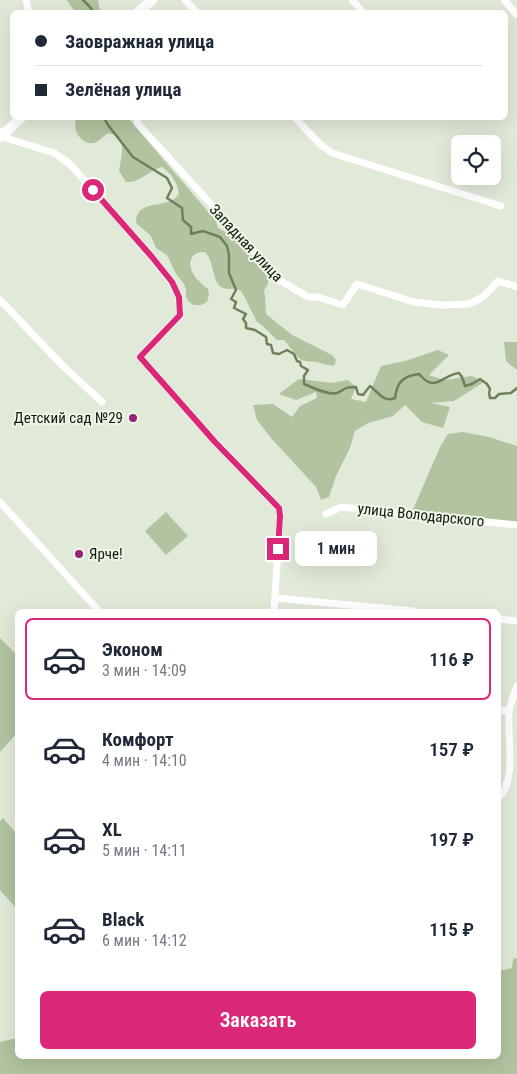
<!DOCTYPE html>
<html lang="ru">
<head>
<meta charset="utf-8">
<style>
  :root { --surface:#fff; --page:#f6f6f7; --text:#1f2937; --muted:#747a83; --line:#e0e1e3; --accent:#db2777 }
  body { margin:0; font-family:"Roboto Condensed",sans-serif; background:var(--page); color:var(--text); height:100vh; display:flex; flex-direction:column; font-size:19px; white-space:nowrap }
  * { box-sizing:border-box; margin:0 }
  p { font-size:16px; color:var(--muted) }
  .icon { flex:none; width:28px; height:28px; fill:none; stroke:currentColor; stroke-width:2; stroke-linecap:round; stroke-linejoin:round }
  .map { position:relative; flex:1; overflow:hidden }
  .side { position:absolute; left:15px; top:609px; width:486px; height:450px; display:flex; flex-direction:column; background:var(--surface); border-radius:8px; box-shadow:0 5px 20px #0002 }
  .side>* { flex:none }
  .guide { position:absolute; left:10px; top:10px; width:498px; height:110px; border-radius:8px; box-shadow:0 5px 20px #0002; display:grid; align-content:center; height:110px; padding:0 25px; background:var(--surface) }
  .buttons { position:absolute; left:451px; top:135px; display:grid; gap:10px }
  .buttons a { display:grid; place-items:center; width:50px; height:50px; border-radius:8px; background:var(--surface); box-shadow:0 5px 20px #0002; font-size:25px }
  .end { position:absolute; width:22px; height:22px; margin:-11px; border:6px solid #db2777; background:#fff; box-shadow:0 0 0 2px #fff }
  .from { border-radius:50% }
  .bubble { position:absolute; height:35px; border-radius:8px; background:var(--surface); box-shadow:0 5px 20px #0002; font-size:16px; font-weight:600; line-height:35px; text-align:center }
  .guide b { display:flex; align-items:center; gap:18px; height:48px; font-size:19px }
  .guide b+b { border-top:1px solid var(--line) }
  .guide i { width:12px; height:12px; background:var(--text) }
  ul { padding:9px 0 0; list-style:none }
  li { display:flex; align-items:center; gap:15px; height:82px; margin:0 10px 8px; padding:0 15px; border:2px solid transparent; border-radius:8px }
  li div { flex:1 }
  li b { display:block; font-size:19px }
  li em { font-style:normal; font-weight:600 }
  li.selected { border-color:var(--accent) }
  li>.icon { width:45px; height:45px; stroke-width:1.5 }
  .primary-button { display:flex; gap:10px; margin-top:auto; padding:10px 25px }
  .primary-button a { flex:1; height:58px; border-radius:8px; background:var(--accent); color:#fff; font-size:20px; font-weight:600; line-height:58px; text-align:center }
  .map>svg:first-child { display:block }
  .green { fill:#b1c39f }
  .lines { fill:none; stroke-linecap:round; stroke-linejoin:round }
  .stream { stroke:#6e805c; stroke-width:2.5 }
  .street { stroke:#fff; stroke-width:7 }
  .secondary { stroke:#fff; stroke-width:10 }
  .route { stroke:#db2777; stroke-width:6 }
  .poi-dot { fill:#98217c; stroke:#eef7e6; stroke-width:2 }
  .labels { text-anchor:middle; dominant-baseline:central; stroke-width:4; stroke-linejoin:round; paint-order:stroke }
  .street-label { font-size:15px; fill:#131611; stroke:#eef7e6 }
  .poi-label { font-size:15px; fill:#131611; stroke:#eef7e6; text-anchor:end }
</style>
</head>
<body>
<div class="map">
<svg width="517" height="1074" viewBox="0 0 517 1074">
  <rect width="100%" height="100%" fill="#e1ead9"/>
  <path class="green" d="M67 0H98L99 7 101 12H75Z
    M76 118H128L216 221 218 228 230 234 268 277V284L264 290C266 298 265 306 266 314L292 335 332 355 336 360 334 366C328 365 322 364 317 362 309 361 303 363 297 356 292 351 289 345 284 340H277L263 326 257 322 242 292 236 288C208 295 218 265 205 252 185 252 188 271 199 281 202 284 205 287 208 289L209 295 207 302 201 305H194L189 302 186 297V290L184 284 176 274 167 255 156 248 151 236 136 223C136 200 161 208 174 199 176 198 178 195 179 194 178 183 171 173 162 167 149 170 141 183 126 182L119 171C121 156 129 137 108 133 105 135 101 139 98 141 87 148 76 137 75 126 75 123 76 120 76 118Z
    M504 342H517V370L506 361Z
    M438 350 449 355 429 375 444 380 472 376 484 382 454 401 431 403 450 407 443 428 422 422 405 405 393 416 368 423 355 431 350 448 336 476 329 497 321 500 316 487 271 438 257 420 253 405 273 404 292 417 300 406 317 398 316 392 296 400 279 394 299 379 332 383 348 380 356 387 351 399 366 402 381 366 405 361Z
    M463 432 489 437 517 446V525L412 512 440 447 448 434Z
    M166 512 188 536 166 555 145 531Z
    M0 638 17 655 18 732 0 752Z
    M3 818 17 834V909L0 890V821Z
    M517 958V1074H0V1042L17 1038 18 1056H499V971L512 968 513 959Z"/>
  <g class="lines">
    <path class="stream" d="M83 0 90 7 93 12
      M104 118 108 125 133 157 167 178 172 188 167 198 182 208 183 220 191 227V234L203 231 220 237 227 246 229 255V273L236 290 231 299 236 302 234 308 246 314 243 319 246 323V328L255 330 266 337 267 344 271 345 273 353 279 354 287 350 294 354 297 361 300 362 301 366 308 370 304 376V384C312 387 329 396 337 393 347 389 343 387 356 387L358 394 363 395 370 386C379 393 384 403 395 398 397 382 403 376 419 374 436 394 441 375 459 373L462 377 465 386 472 384 480 379 487 384 490 389 489 393 490 398H495L499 394 511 393 517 388"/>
    <path class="street" d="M26 0 29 12
      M185 0 197 12
      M352 0 363 12
      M504 0 516 14
      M137 118 138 124 281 281 308 297H318L343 305 357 284 414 302 442 305 469 304 483 297 498 281 517 287
      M295 118 321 145 332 153 501 206
      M1 132 6 138 54 153 70 164 152 257 172 283 179 297 180 315 140 357 215 442 279 508 280 516 274 611
      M0 300 63 366 102 402
      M0 502 99 611
      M326 514 341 507 517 525
      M275 598 414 611
      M499 619 517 621
      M499 710 509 711
      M499 797C517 780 507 736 509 713 510 704 514 695 517 686"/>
    <path class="secondary" d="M138 12 152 0
      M0 137 21 118"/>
  </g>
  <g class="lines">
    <path class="route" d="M93 190 152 257 172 282 179 297 180 315 140 357 215 442 279 508 280 516 278 549"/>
  </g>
  <g class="poi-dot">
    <circle cx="133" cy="418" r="5"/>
    <circle cx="79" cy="554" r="5"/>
  </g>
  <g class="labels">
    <g class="street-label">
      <text transform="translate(246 243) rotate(47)">Западная улица</text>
      <text transform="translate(421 515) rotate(6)">улица Володарского</text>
    </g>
    <g class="poi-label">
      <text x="123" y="418">Детский сад №29</text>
      <text x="89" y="554" text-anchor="start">Ярче!</text>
    </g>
  </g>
</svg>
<div class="buttons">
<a><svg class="icon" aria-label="locate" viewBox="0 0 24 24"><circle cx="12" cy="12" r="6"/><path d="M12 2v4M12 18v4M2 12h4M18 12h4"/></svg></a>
</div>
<i class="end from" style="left:93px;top:190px"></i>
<i class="end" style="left:278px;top:549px"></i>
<div class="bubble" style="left:295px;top:531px;width:82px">1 мин</div>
<div class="guide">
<b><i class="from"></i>Заовражная улица</b>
<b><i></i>Зелёная улица</b>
</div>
<section class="side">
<ul>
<li class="selected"><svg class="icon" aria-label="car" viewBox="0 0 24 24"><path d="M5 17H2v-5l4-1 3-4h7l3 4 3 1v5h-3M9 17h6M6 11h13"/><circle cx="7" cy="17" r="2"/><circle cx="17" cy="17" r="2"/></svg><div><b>Эконом</b><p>3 мин · 14:09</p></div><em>116 ₽</em></li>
<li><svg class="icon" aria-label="car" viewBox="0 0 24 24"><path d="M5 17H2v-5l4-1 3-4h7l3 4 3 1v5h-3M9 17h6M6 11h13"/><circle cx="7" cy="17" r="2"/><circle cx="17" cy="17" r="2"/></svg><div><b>Комфорт</b><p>4 мин · 14:10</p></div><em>157 ₽</em></li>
<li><svg class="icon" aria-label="car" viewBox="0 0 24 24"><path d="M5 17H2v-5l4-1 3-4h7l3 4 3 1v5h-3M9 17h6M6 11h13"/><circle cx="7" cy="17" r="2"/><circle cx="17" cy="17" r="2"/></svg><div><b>XL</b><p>5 мин · 14:11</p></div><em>197 ₽</em></li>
<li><svg class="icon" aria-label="car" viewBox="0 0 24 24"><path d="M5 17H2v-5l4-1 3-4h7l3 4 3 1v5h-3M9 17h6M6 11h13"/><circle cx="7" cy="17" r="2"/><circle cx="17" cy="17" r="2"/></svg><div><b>Black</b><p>6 мин · 14:12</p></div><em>115 ₽</em></li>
</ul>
<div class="primary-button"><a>Заказать</a></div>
</section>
</div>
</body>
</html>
